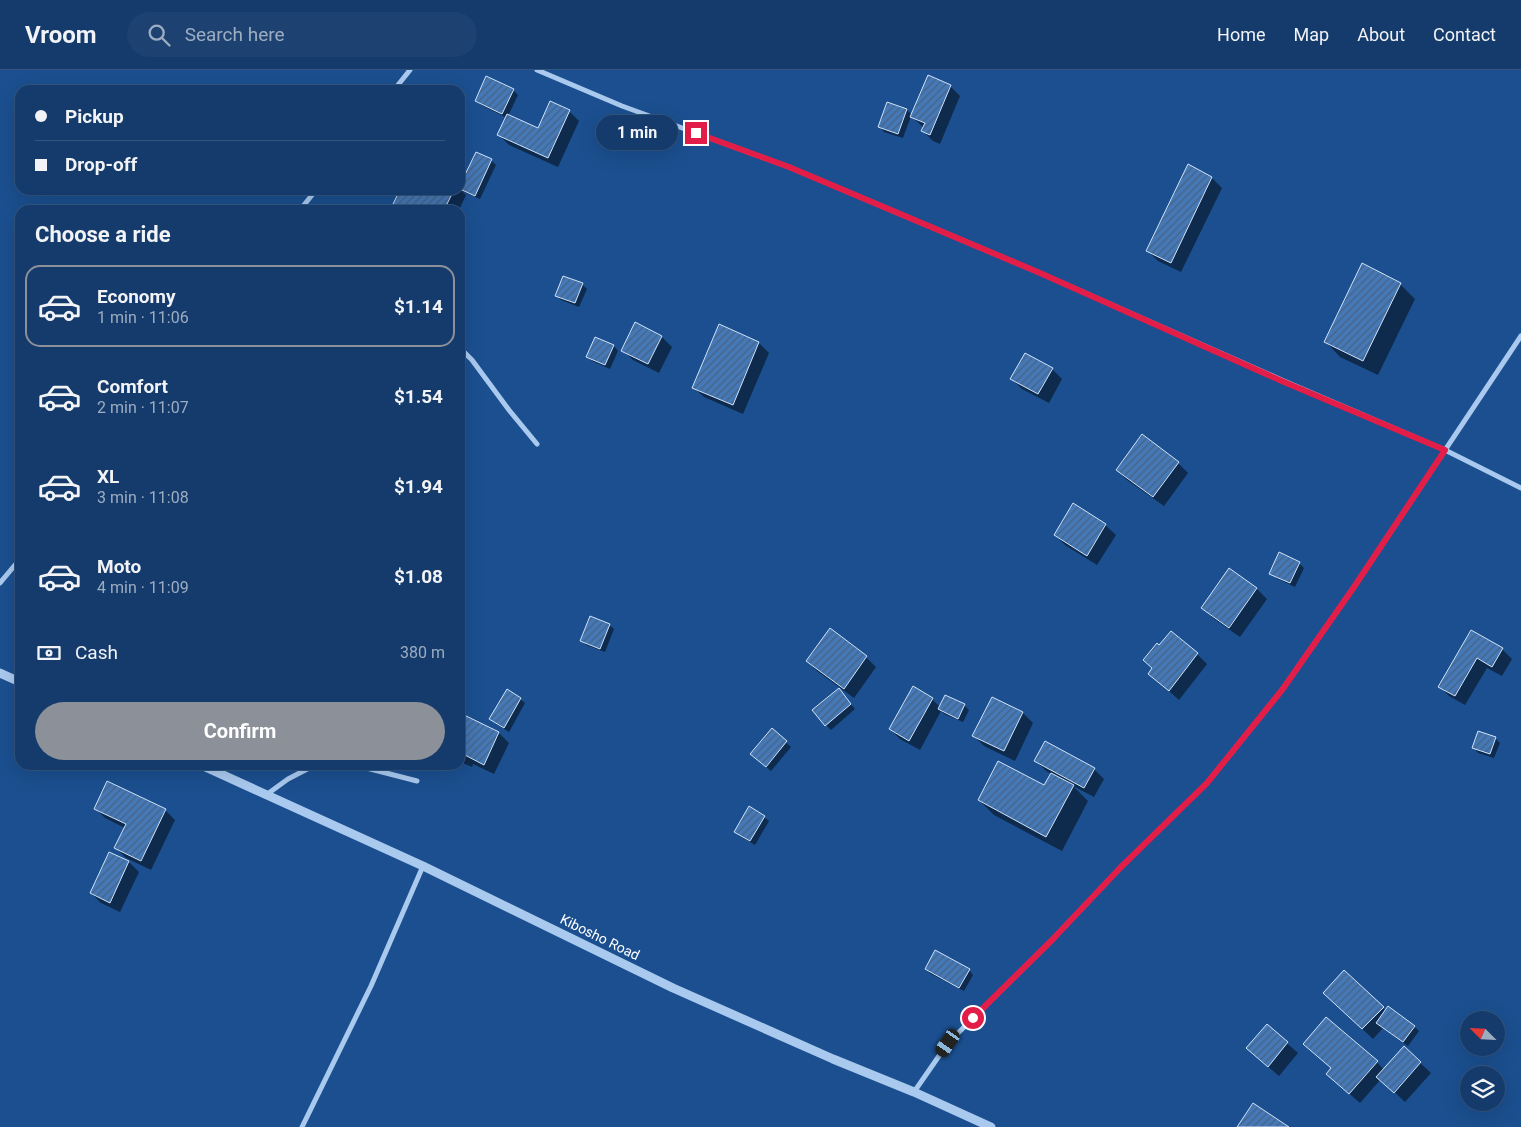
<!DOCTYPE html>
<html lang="en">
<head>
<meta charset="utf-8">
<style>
  :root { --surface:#143b6b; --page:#1d4271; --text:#f1f3f6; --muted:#9dadc1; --line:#33557e; --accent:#8c9099 }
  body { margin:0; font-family:Roboto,sans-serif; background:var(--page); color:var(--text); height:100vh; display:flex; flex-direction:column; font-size:19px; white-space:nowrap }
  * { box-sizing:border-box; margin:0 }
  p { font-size:16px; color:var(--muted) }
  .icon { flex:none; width:28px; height:28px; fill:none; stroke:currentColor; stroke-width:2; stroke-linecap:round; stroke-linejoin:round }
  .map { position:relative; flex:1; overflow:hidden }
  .drawer { position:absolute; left:15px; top:135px; width:450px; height:565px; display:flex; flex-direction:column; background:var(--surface); border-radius:15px; box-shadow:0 5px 20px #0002,0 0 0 1px var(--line) }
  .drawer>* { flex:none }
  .hud { position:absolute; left:15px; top:15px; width:450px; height:110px; border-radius:15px; box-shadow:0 5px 20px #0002,0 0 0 1px var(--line); display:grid; align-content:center; height:110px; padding:0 20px; background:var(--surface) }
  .needle { width:32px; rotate:294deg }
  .controls { position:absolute; left:1460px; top:941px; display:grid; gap:10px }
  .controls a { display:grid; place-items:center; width:45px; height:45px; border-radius:50%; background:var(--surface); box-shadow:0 5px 20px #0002,0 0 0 1px var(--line); font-size:25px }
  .end { position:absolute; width:22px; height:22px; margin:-11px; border:6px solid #e11d48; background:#fff; box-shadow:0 0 0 2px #fff }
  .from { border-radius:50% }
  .bubble { position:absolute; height:35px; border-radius:18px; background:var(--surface); box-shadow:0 5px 20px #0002,0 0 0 1px var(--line); font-size:16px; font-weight:700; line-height:35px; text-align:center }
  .car { position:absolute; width:15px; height:30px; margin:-15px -8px; border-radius:6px; box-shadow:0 0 4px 1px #0007; background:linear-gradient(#222 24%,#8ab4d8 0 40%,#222 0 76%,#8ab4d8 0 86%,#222 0) }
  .hud b { display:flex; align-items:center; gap:18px; height:48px; font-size:19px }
  .hud b+b { border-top:1px solid var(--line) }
  .hud i { width:12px; height:12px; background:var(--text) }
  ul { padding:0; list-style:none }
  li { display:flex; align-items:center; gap:15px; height:82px; margin:0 10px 8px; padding:0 10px; border:2px solid transparent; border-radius:15px }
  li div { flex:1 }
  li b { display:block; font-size:19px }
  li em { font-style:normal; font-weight:700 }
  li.selected { border-color:var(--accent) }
  li>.icon { width:45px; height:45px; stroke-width:1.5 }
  h2 { padding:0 20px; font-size:22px; line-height:60px }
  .pay { display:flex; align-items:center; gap:12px; height:55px; padding:0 20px; font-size:19px }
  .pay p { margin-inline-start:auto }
  .button { display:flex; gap:10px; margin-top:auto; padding:10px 20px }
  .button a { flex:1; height:58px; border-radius:30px; background:var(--accent); color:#fff; font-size:20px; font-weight:700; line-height:58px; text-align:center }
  header { display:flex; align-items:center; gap:30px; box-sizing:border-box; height:70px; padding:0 25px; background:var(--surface); border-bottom:1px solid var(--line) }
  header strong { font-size:24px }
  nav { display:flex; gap:28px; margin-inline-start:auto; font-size:18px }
  .search { width:350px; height:45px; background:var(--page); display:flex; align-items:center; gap:12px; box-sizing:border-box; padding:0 18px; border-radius:28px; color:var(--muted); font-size:19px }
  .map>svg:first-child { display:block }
  .shadow { fill:#0007 }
  .building { fill:url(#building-hatch); stroke:#cfe3fa }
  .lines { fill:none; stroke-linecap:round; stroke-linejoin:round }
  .minor { stroke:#a9c9ee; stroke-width:5 }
  .tertiary { stroke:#a9c9ee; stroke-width:9 }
  .route { stroke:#e11d48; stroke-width:6 }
  .labels { text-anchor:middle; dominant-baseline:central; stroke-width:4; stroke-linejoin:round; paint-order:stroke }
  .street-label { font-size:14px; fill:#fff; stroke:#1b4f8f }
</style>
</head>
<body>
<header>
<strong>Vroom</strong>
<div class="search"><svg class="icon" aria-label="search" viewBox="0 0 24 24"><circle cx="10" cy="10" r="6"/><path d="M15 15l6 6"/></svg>Search here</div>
<nav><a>Home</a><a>Map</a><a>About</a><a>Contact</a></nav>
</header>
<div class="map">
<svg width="1521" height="1057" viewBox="0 0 1521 1057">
  <defs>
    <pattern id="building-hatch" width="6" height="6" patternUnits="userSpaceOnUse" patternTransform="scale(1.25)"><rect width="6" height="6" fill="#4478b7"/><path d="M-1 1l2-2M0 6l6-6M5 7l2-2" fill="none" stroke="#486282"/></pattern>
  </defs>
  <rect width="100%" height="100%" fill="#1b4f8f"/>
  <path class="shadow" d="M950 16 960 26 940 74 933 71 923 61 924 58 911 46 903 68 884 62 880 57 888 33 907 40 912 45Z
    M513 20 518 25 508 46 538 60 569 41 579 51 558 97 509 75 499 65 507 48 481 35 476 30Z
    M491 90 496 95 480 129 462 121 466 125 459 140H392L401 120H460V118Z
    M1212 108 1222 118 1181 202 1158 191 1148 181Z
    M582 214 587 219 579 237 561 230 556 225Z
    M1400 214 1415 229 1378 305 1340 287 1325 271Z
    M636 254 662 267 672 277 659 303 633 290 623 280Z
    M596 268 614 276 618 281 610 299 592 291 588 286Z
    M759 273 769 283 743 344 704 327 693 317Z
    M1052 299 1062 309 1049 333 1022 319 1012 309Z
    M1178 393 1188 403 1164 436 1127 410 1117 400Z
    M1105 455 1116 465 1097 495 1065 475 1055 465Z
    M1299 493 1304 498 1295 517 1276 508 1271 503Z
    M1230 500 1257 519 1267 529 1240 567 1213 548 1203 538Z
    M609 555 614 559 605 582 586 575 582 570Z
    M830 560 866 587 876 597 854 628 817 601 807 591Z
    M1472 561 1502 579 1512 589 1502 606 1487 598 1465 635 1449 626 1439 616Z
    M1171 563 1197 584 1207 594 1179 630 1150 604 1153 599 1159 577Z
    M843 625 855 639 831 660 826 655Z
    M992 628 1023 643 1033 653 1015 691 984 676 974 666Z
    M520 629 525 633 509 662 496 654 491 649Z
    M932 629 940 637 964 635 969 640 963 652 944 644 941 641 920 680 900 669 890 659Z
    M460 644 499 663 509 673 494 704 473 694 472 697 460 692Z
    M772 660 791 677 771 701 757 689Z
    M1495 668 1500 673 1494 688 1478 683 1474 678Z
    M1036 691 1094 699 1104 709 1094 727 1073 716 1088 731 1062 781 994 745 979 730 1044 717 1052 704 1046 701Z
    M95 738 165 740 175 750 151 800 126 788 116 778 125 758 105 748Z
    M764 747 769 751 755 775 740 766 735 762Z
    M110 783 129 792 139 802 120 842 101 833 91 823Z
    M926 899 969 900 973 905 964 921 931 904Z
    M1344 902 1386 941 1414 956 1419 961 1408 976 1383 958 1373 969 1335 933Z
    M1267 956 1298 983 1279 1006 1258 988Z
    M1404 978 1431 1003 1405 1032 1381 1009 1360 1033 1327 1004 1377 992 1384 1000Z"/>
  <path class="building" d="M928 5 951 15 930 65 921 61 925 53 910 47Z
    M486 6 514 19 502 44 475 31Z
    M550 31 570 40 548 88 497 65 507 44 538 58Z
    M887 32 907 39 898 64 878 57Z
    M476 82 492 89 475 126 460 119V115Z
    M1188 94 1212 107 1171 193 1146 181Z
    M400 120H454L444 140H390Z
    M1362 193 1401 213 1363 291 1324 272Z
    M563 206 583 213 575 233 555 226Z
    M635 252 662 266 648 294 621 281Z
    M719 254 759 272 733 335 692 318Z
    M595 267 614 275 605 295 586 287Z
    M1025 283 1053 298 1038 324 1010 309Z
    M1142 364 1179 392 1153 427 1116 400Z
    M1073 433 1106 454 1087 486 1054 465Z
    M1279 482 1300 492 1290 513 1269 504Z
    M1229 498 1257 518 1229 558 1201 538Z
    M590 546 610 554 600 579 580 571Z
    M830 558 867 586 844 619 806 591Z
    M1471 560 1503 578 1492 597 1477 588 1455 626 1438 617Z
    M1171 561 1198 583 1169 621 1148 604 1152 598 1143 590 1157 573 1159 575Z
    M913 616 933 628 909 671 889 659Z
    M839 618 851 634 825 656 812 640Z
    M507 619 521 628 504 658 489 649Z
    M945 625 965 634 958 649 938 639Z
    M992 627 1023 642 1004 681 972 666Z
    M460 643 499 662 484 695 463 684 461 688H460Z
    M772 658 787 671 766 697 750 684Z
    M1478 661 1496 667 1490 684 1472 678Z
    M1045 671 1095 698 1084 718 1034 691Z
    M998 691 1044 715 1051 703 1074 715 1046 767 978 730Z
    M107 711 166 739 141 791 114 778 126 754 94 739Z
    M749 736 765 746 750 771 734 762Z
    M109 782 129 791 110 833 90 823Z
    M935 880 970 899 959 918 925 899Z
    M1344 900 1384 937 1362 959 1323 923Z
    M1388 936 1415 956 1403 972 1376 953Z
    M1326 947 1378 991 1349 1024 1326 1004 1331 998 1303 974Z
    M1267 954 1288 972 1268 997 1246 978Z
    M1404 976 1421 992 1394 1023 1376 1007Z
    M1253 1033 1289 1057H1237Z"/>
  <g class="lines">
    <path class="minor" d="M537 0 622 36 789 97 1040 203 1284 311 1445 380 1521 418
      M394 20 410 0
      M300 140 316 120
      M460 278 472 290 509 340 537 374
      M0 513 20 489
      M355 695 417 711
      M266 725 288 709 315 695
      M914 1022 948 973 1052 870 1120 798 1207 713 1282 620 1354 517 1521 266
      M302 1057 371 916 423 796"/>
    <path class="tertiary" d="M0 603 20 612
      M201 695 423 796 673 918 833 989 914 1022 991 1057"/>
  </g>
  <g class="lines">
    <path class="route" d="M696 63 789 97 1040 203 1284 312 1445 380 1354 517 1282 620 1207 713 1120 798 1052 870 973 948"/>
  </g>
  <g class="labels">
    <g class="street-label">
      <text transform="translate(600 867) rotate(26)">Kibosho Road</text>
    </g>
  </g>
</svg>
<div class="controls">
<a><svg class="needle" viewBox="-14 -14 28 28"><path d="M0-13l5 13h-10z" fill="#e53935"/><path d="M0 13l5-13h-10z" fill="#9dadc1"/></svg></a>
<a><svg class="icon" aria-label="layers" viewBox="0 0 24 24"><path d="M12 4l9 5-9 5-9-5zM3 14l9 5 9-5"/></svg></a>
</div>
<i class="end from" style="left:973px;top:948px"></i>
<i class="end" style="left:696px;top:63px"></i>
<div class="bubble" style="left:596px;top:45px;width:82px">1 min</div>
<i class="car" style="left:948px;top:973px;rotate:215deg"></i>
<div class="hud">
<b><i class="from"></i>Pickup</b>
<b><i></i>Drop-off</b>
</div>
<section class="drawer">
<h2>Choose a ride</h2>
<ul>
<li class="selected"><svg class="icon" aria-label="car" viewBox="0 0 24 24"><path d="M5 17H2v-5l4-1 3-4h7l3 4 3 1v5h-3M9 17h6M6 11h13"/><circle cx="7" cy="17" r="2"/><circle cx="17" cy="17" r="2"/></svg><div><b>Economy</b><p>1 min · 11:06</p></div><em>$1.14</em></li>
<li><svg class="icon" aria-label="car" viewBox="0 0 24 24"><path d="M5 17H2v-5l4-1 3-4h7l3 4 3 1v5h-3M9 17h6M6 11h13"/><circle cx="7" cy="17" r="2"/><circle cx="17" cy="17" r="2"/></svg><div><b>Comfort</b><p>2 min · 11:07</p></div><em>$1.54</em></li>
<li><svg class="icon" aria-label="car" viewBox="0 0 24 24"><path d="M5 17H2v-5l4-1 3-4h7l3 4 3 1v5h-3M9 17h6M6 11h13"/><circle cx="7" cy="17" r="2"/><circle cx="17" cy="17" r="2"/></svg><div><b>XL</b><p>3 min · 11:08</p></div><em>$1.94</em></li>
<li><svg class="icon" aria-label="car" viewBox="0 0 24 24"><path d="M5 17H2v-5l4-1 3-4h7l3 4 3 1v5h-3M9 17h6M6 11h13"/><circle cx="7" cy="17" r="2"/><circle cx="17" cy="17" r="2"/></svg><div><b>Moto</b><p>4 min · 11:09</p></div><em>$1.08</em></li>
</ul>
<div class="pay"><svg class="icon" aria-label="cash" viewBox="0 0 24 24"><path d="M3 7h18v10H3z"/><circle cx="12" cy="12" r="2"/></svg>Cash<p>380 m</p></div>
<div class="button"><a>Confirm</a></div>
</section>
</div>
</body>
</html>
